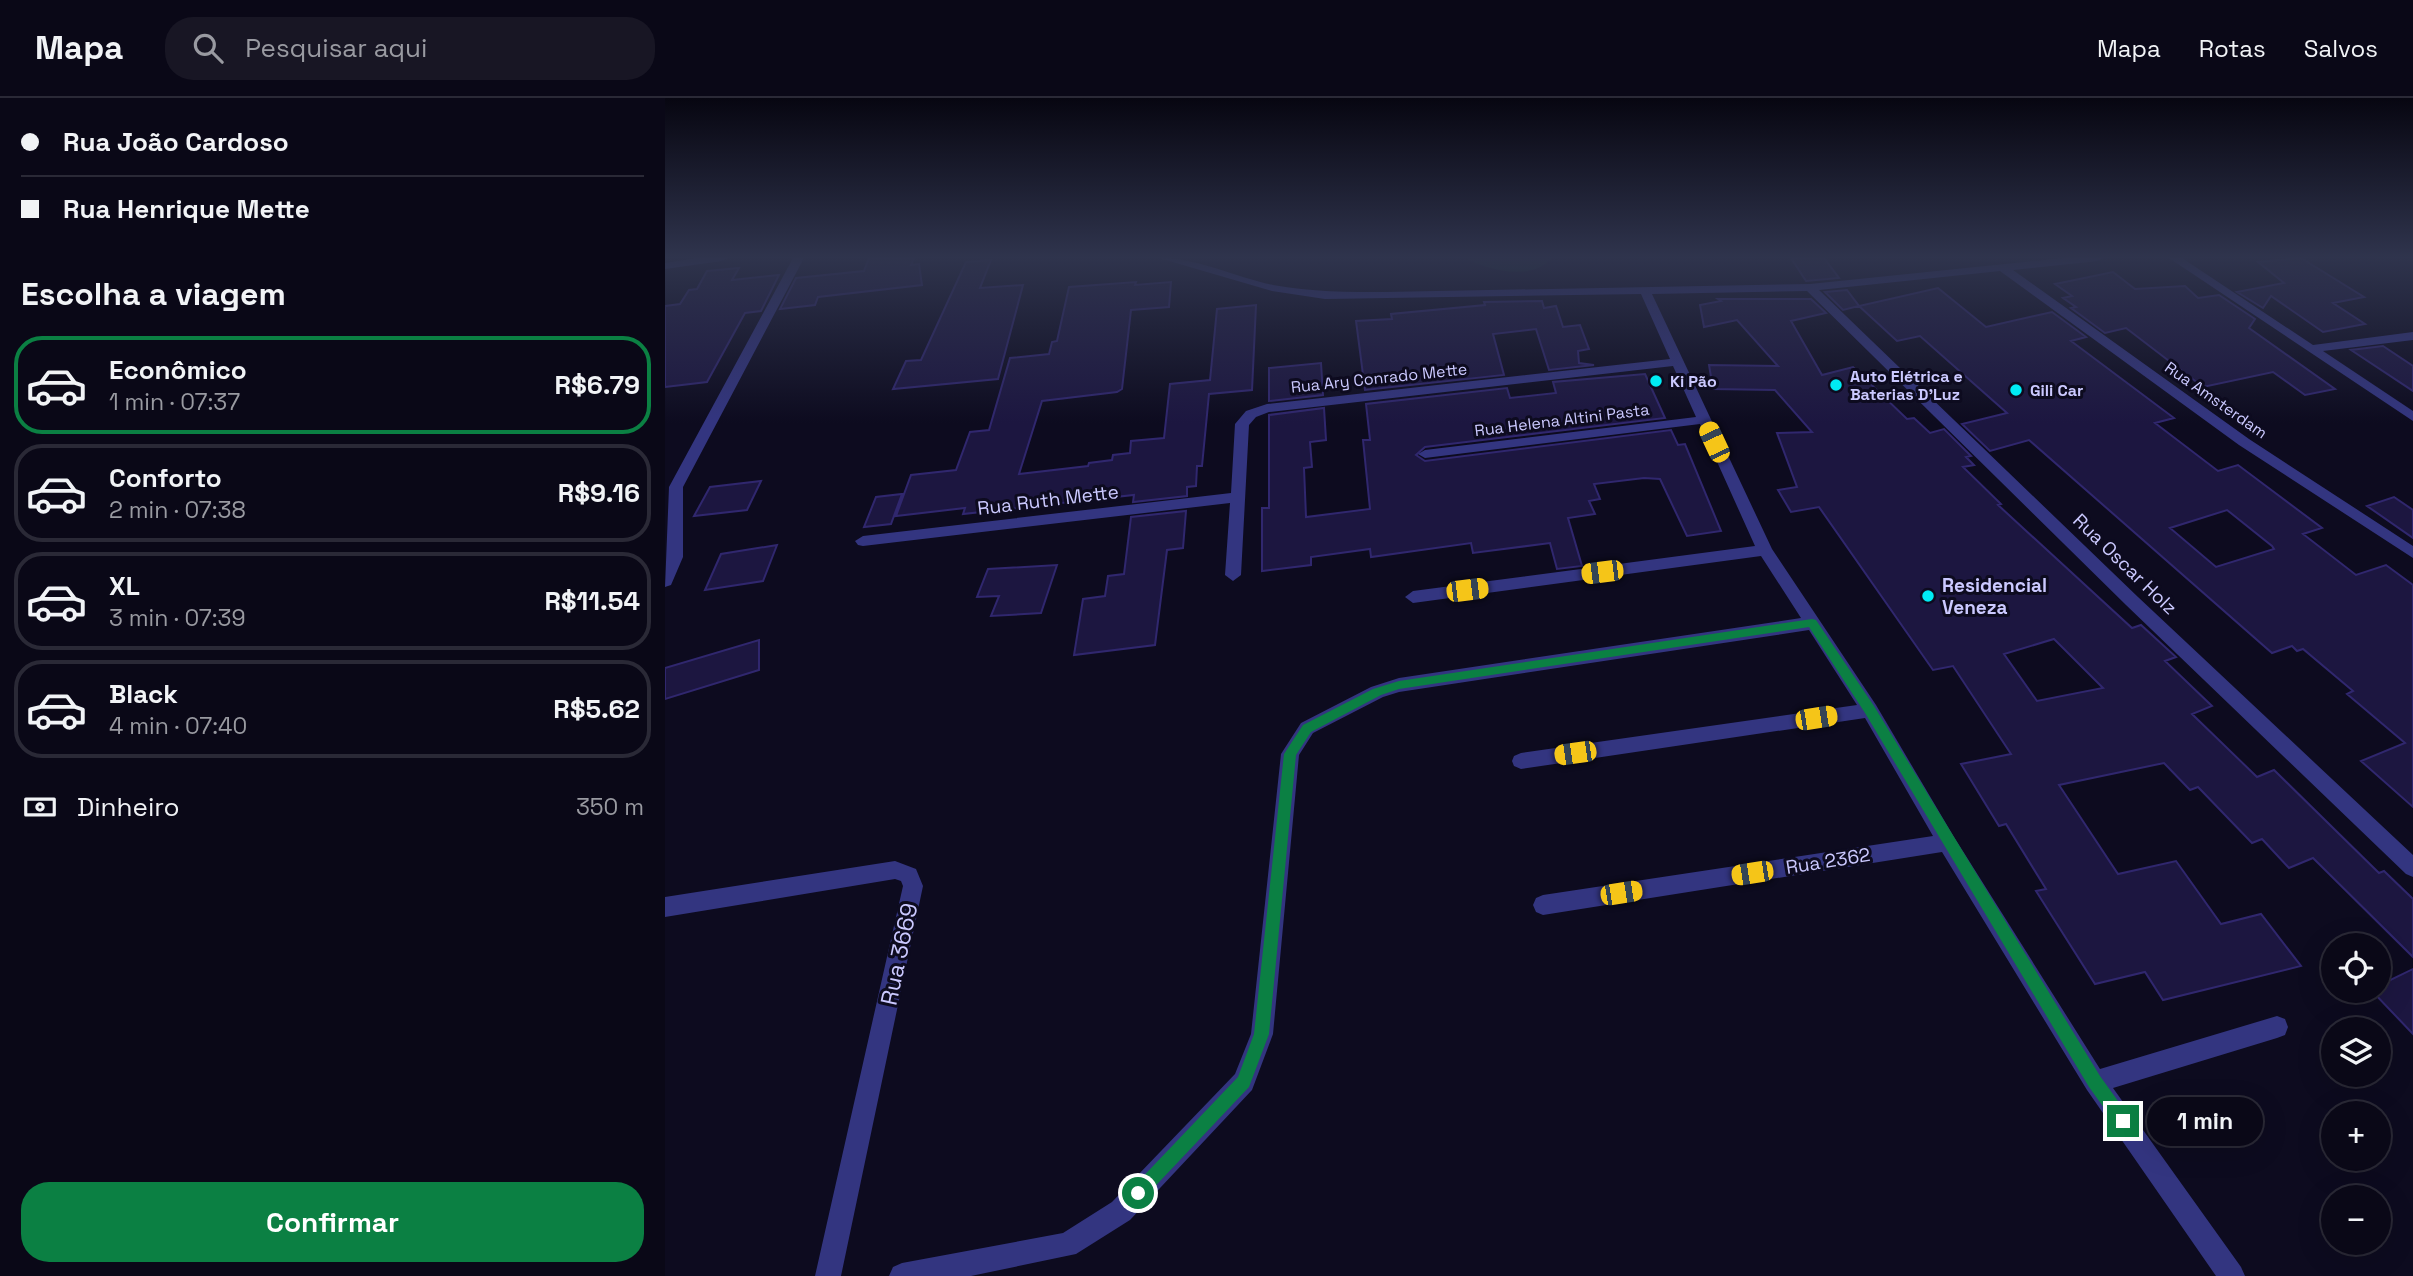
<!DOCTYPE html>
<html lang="pt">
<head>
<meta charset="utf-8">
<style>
  :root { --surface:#0a0817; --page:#181624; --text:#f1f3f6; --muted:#999aa1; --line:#2a2936; --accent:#0b8043 }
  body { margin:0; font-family:"Space Grotesk",sans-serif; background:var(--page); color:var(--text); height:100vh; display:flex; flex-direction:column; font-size:26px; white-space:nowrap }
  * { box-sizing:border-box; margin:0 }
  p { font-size:23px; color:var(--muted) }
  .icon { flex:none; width:38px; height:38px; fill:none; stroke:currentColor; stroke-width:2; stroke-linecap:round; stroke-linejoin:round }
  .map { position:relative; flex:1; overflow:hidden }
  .side { display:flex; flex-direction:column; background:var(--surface); width:665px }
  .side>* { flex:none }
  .hud { display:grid; align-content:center; height:154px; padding:0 21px; background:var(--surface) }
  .tools { position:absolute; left:1656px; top:835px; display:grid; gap:14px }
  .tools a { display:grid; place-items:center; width:70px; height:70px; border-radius:50%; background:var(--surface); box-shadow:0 7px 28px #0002,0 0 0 2px var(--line); font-size:35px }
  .end { position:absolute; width:32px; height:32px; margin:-16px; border:9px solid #0b8043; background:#fff; box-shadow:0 0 0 4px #fff }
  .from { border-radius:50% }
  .bubble { position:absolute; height:49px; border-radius:24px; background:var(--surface); box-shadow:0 7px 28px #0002,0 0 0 2px var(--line); font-size:23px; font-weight:600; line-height:49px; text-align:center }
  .car { position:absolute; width:21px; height:42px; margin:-21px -10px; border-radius:9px; box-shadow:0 0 5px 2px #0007; background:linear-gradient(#f5c518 24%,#345 0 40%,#f5c518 0 76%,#345 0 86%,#f5c518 0) }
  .hud b { display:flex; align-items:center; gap:24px; height:66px; font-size:26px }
  .hud b+b { border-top:2px solid var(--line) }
  .hud i { width:18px; height:18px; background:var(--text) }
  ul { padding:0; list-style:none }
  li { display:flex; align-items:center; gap:21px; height:98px; margin:0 14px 10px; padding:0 7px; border:4px solid var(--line); border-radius:28px }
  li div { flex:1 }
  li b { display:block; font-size:26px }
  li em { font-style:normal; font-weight:600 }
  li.current { border-color:var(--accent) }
  li>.icon { width:63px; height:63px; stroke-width:1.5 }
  h2 { padding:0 21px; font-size:32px; line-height:84px }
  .pay { display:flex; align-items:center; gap:18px; height:77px; padding:0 21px; font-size:26px }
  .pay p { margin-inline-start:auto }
  .primary-button { display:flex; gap:14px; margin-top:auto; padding:14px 21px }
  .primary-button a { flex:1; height:80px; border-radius:28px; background:var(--accent); color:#fff; font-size:28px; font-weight:600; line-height:80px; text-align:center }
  header { display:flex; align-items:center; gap:42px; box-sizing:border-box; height:98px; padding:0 35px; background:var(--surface); border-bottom:2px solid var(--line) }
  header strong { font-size:33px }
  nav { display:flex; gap:38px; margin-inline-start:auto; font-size:24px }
  .search { width:490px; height:63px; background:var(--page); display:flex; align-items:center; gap:18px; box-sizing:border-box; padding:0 24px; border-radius:28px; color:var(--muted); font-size:26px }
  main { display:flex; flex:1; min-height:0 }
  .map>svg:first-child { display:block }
  .green { fill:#0e2926 }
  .building { fill:#1c1640; stroke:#30276e; stroke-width:2; fill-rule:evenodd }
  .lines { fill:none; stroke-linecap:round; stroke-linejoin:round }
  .minor { fill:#333580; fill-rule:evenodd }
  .route { fill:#0b8043 }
  .poi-dot { fill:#00ebf4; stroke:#0d0b1f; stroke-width:2.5 }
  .labels { text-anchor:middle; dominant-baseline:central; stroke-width:6; stroke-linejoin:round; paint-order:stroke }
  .far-poi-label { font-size:16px; font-weight:bold; fill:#cbc9ff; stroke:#0d0b1f; text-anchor:start }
  .far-street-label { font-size:16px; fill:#cbc9ff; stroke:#0d0b1f }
  .street-label { font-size:19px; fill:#cbc9ff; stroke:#0d0b1f }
  .poi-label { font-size:19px; font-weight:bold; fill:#cbc9ff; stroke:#0d0b1f; text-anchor:start }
  .near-street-label { font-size:23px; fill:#cbc9ff; stroke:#0d0b1f }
</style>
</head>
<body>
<header>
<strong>Mapa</strong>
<div class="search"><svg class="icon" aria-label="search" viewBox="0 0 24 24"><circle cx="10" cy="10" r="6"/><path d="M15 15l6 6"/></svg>Pesquisar aqui</div>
<nav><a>Mapa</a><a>Rotas</a><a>Salvos</a></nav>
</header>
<main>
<section class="side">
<div class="hud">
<b><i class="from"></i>Rua João Cardoso</b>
<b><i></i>Rua Henrique Mette</b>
</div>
<h2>Escolha a viagem</h2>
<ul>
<li class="current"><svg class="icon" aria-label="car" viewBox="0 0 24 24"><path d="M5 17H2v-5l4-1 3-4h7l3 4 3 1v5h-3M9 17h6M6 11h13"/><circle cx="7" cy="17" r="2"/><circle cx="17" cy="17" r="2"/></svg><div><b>Econômico</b><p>1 min · 07:37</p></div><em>R$6.79</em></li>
<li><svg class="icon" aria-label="car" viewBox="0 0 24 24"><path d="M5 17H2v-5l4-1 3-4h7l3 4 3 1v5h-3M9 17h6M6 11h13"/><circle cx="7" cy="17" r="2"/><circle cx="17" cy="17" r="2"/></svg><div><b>Conforto</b><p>2 min · 07:38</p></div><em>R$9.16</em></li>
<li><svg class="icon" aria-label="car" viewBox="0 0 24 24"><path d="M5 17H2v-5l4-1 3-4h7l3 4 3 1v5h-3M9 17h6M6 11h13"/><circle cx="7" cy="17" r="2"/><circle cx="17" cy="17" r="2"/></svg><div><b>XL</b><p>3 min · 07:39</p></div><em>R$11.54</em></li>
<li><svg class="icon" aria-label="car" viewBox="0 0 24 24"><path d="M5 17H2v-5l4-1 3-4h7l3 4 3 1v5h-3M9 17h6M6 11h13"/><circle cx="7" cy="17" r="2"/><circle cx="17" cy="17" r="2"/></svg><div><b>Black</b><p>4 min · 07:40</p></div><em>R$5.62</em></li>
</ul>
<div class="pay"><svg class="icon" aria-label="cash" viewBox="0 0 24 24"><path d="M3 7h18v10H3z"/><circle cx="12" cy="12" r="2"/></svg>Dinheiro<p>350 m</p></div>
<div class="primary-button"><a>Confirmar</a></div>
</section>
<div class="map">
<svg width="1748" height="1178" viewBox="0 0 1748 1178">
  <rect width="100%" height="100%" fill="#0d0b1f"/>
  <path class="green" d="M800 160H886C868 184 822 172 800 160Z"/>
  <path class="building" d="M204 160H249L246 167 254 166 257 187 153 199 150 207 115 211 131 180 199 173Z
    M1126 160H1159L1174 180 1141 183Z
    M1636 160 1699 199 1668 205 1700 226 1658 234 1606 198 1598 210 1572 194 1619 185 1593 164Z
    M326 162 315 190 358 187 333 281 228 291 241 263 256 262 301 164Z
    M74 170 67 182 114 177 96 213 80 215 42 284 0 289V208L15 206 24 192 32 191 42 173Z
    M1448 174 1470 191 1520 188 1533 200 1554 197 1590 221 1584 230 1670 291 1640 297 1608 274 1538 289 1461 230 1440 235 1406 210 1411 209 1398 200 1407 198 1390 186Z
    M471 184 470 187 506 184 504 209 466 212 457 291 452 294 377 303 354 376 423 368 424 365 447 362 448 357 465 355 466 343 499 340 505 286 545 282 552 211 591 207 587 292 544 296 537 368H532L531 388 522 389V398L468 404 469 397 298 416 300 410 231 418 246 377 291 372 305 334 324 332 345 260 384 256 387 244 392 243 404 189Z
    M1273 190 1321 229 1387 214 1421 239 1406 243 1509 320 1490 325 1553 373 1573 367 1657 430 1638 436 1691 477 1721 467 1748 487V709L1696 663 1740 645 1682 596 1688 593 1638 551 1632 553 1627 548 1607 555 1364 342 1325 353 1297 326 1342 315 1255 238 1232 243 1194 208ZM1562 412 1607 448 1609 451 1551 469 1505 430Z
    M1182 192 1194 208 1178 212 1160 194Z
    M1053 201H1146L1161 215 1126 223 1157 277 1188 269 1242 321 1249 320 1265 335 1279 331 1306 358 1301 359 1309 367 1298 369 1336 406 1333 407 1467 530 1476 527 1511 559 1500 563 1547 608 1527 616 1592 679 1609 672 1714 775 1719 773 1748 801V859L1648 760 1624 770 1597 741 1587 745 1533 689 1525 692 1499 665 1394 687 1453 776 1511 763 1556 826 1596 816 1636 868 1498 902 1480 874 1430 886 1371 793 1381 791 1341 726 1334 728 1296 666 1346 656 1288 568 1268 572 1154 409 1126 414 1113 392 1132 389 1112 335 1147 334 1110 292 1048 291 1044 267 1113 268 1072 222 1039 229 1035 207 1056 203ZM1389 541 1438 590 1372 603 1339 556Z
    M877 203 879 210 891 208 898 229 915 227 924 251 913 253 914 265 929 267 884 272 871 231 828 236 839 277 700 292 691 223 727 221 726 216 820 207 819 204Z
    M1718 248 1748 268V293L1686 252Z
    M656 265 658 297 604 303V270Z
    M980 276 1000 320 760 349 751 357 760 363 1006 332 1013 347 1020 346 1056 433 1022 438 995 381 979 380 929 386 935 401 924 403 930 416 903 420 917 468 892 471 885 445 808 455 806 445 706 459 705 451 646 459V467L597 473V410H604V317L659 310 661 342 645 344 647 369 639 370 641 419 705 411 698 342H705L701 306 842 290 845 300 891 295 888 284Z
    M96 383 82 412 29 418 45 389Z
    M237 396 226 426 199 429 211 399Z
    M1729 399 1748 412V440L1702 408Z
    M521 413 518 450 502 452 490 547 409 557 418 501 440 498 443 478 459 476 466 419Z
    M112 447 98 483 40 492 56 456Z
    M392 467 376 515 326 518 334 498 312 499 323 471Z
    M94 542V572L0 601V570Z
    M1748 871V936L1706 892H1713V888Z"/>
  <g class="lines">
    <path class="minor" d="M32 160H62L57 163 0 171V165Z
      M128 160H139L18 389V459L6 487 0 489 4 389Z
      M494 160C533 160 570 179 608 187 646 194 683 194 721 194L1145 186 1398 160H1438L1433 163 1348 172 1584 341 1748 448V460L1574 347 1335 173 1154 192 1473 499 1748 757V779L1741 776 1461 507 1142 193 987 196 1107 451 1211 607 1289 739 1435 971 1612 918 1620 921 1623 929 1620 937 1612 940 1448 990 1576 1169 1580 1178H1551L1422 992 1277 754 878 817 871 814 868 807 871 800 878 797 1268 738 1200 620 856 671 849 668 847 663 849 658 856 655 1192 607 1144 532 734 594 718 599 648 635 634 657 608 936 587 992 465 1122 411 1156 306 1178H224L228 1169 237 1165 398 1135 447 1104 570 976 586 936 616 656 636 625 706 589 734 580 1136 520 1096 458 748 505 740 499 748 493 1090 448 1035 326 760 360 753 356 760 352 1031 319 1008 268 604 314 591 319 584 327 576 477 568 483 560 477 565 405 198 448 193 447 190 443 198 438 566 395 570 326 581 313 602 306 1005 261 976 196 660 201 607 193Z
      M1504 160H1517L1648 247 1748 234V242L1658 253 1748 313V323Z
      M230 763 251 771 258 788 176 1178H150L238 788 236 783 230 781 0 819V799Z"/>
  </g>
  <linearGradient id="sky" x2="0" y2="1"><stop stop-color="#070611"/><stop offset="0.49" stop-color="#2f344d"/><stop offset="1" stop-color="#2f344d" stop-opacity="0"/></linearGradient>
  <rect width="1748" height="325" fill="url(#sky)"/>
  <path class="route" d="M1147 521 1151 522 1209 608 1435 978 1463 1017 1466 1023 1463 1028 1458 1031 1452 1028 1424 989 1200 615 1144 529 734 591 716 597 646 634 631 657 604 936 584 989 479 1100 473 1103 468 1100 465 1095 468 1089 573 979 589 936 619 656 638 627 708 591 734 583Z"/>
  <g class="poi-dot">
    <circle cx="991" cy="283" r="7"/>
    <circle cx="1171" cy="287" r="7"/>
    <circle cx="1351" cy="292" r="7"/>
    <circle cx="1263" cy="498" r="7"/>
  </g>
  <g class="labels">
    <g class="far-poi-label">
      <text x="1185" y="278">Auto Elétrica e<tspan x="1185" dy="18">Baterias D'Luz</tspan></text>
      <text x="1005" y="283">Ki Pão</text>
      <text x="1365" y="292">Gili Car</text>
    </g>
    <g class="far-street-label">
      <text transform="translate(714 280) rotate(-6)">Rua Ary Conrado Mette</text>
      <text transform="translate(1551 302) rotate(35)">Rua Amsterdam</text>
      <text transform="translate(897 322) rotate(-7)">Rua Helena Altini Pasta</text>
    </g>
    <g class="street-label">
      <text transform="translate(383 402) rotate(-7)">Rua Ruth Mette</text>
      <text transform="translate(1460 466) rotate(44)">Rua Oscar Holz</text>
      <text transform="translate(1163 763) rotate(-9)">Rua 2362</text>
    </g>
    <g class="poi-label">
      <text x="1277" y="487">Residencial<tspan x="1277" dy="22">Veneza</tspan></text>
    </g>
    <g class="near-street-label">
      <text transform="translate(234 856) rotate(-78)">Rua 3669</text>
    </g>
  </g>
</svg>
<div class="tools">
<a><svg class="icon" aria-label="locate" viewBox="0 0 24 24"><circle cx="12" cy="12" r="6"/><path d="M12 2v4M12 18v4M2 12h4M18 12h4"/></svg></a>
<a><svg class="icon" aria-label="layers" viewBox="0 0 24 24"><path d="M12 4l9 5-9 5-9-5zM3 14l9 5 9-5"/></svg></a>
<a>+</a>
<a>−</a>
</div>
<i class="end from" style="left:473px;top:1095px"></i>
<i class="end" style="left:1458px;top:1023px"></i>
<div class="bubble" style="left:1482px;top:999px;width:116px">1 min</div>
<i class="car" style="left:1049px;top:344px;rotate:335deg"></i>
<i class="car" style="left:937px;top:474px;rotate:263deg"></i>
<i class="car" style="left:802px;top:492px;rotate:83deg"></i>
<i class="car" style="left:1151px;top:620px;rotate:81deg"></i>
<i class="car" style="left:910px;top:655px;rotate:262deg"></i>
<i class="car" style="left:1087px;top:775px;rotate:261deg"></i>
<i class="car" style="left:956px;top:795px;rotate:81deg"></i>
</div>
</main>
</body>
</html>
